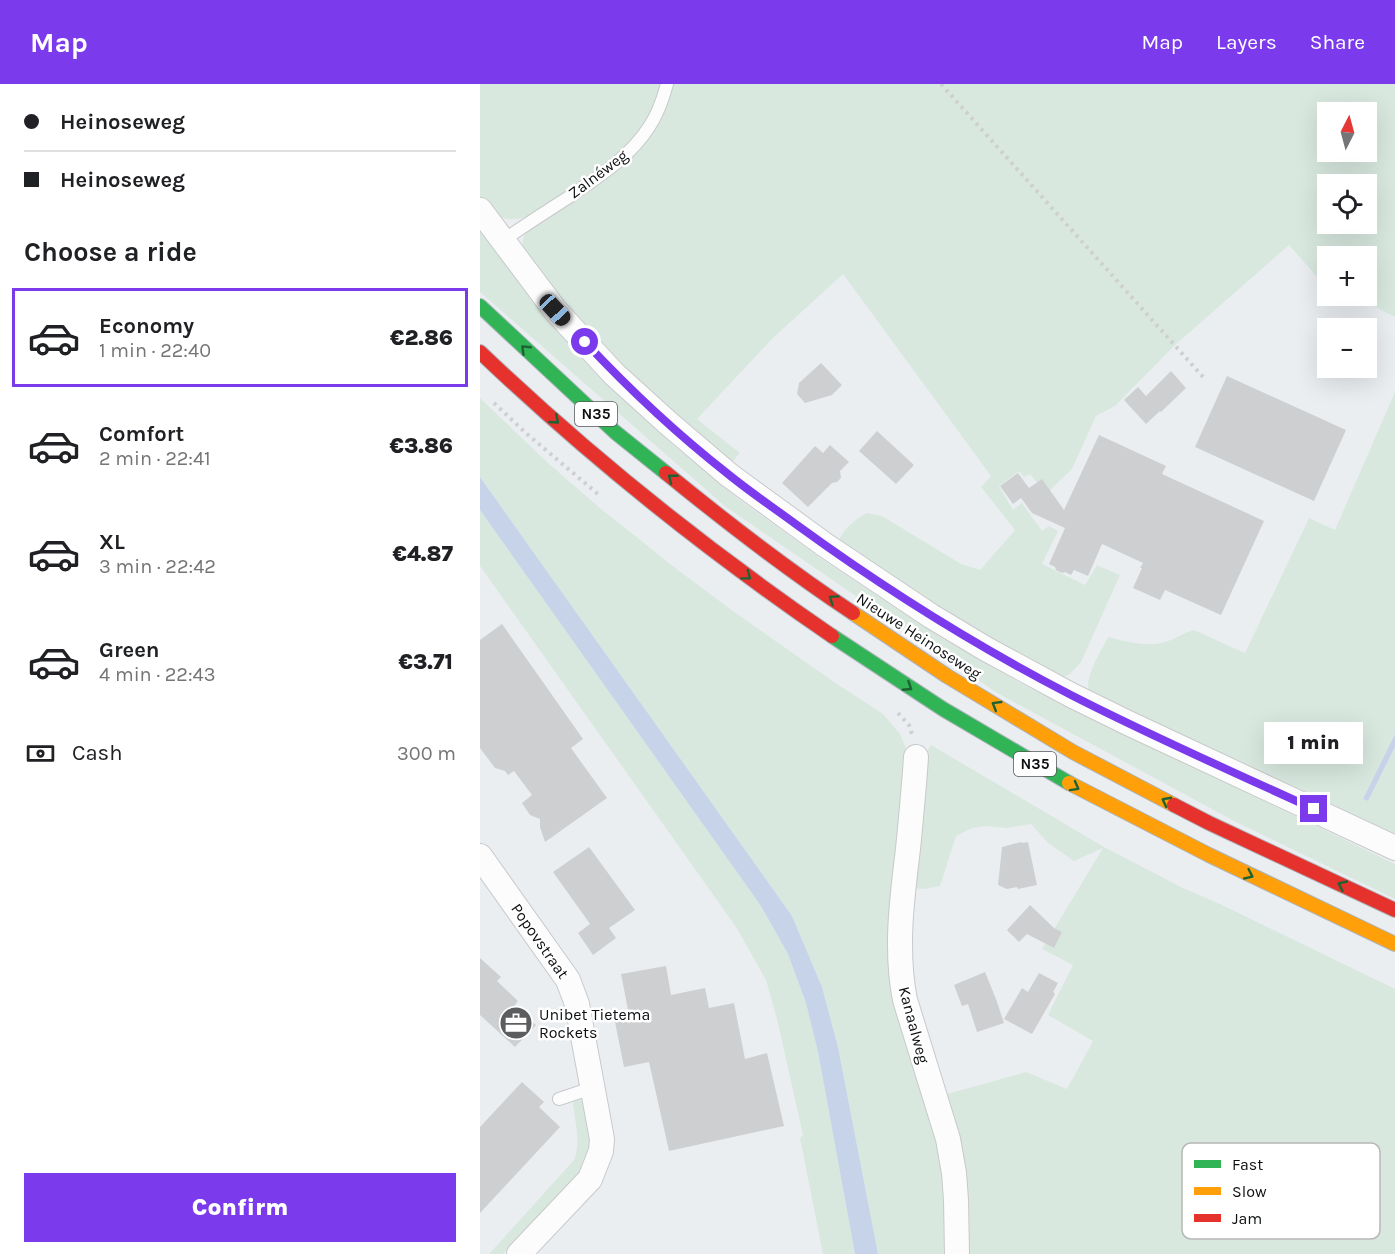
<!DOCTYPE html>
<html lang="en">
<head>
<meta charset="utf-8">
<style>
  :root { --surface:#fff; --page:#f6f6f6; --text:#202124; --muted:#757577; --line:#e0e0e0; --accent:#7c3aed }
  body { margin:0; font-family:Karla,sans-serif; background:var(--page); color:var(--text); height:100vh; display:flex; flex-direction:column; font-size:22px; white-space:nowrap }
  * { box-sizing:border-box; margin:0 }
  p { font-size:20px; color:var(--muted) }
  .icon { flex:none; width:33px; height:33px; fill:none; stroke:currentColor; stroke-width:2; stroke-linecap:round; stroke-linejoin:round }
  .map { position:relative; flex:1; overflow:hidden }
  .sheet { display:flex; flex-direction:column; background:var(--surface); width:480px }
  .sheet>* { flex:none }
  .hud { display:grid; align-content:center; height:132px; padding:0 24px; background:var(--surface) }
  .needle { width:39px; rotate:6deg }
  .controls { position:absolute; left:837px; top:18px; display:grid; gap:12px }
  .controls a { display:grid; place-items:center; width:60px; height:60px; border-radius:0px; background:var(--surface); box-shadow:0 6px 24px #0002; font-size:30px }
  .end { position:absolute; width:27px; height:27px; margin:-14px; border:8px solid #7c3aed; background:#fff; box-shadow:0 0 0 3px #fff }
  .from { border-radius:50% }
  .bubble { position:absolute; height:42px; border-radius:0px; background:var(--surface); box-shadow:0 6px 24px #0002; font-size:20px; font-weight:800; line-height:42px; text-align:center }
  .car { position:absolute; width:18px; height:36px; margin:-18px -9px; border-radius:8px; box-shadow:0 0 4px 2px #0007; background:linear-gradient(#222 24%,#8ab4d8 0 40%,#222 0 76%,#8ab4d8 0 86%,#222 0) }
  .hud b { display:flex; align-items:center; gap:21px; height:57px; font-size:22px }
  .hud b+b { border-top:2px solid var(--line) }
  .hud i { width:15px; height:15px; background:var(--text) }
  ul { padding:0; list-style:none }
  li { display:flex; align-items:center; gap:18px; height:99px; margin:0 12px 9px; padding:0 12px; border:3px solid transparent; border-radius:0px }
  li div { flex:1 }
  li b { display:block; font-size:22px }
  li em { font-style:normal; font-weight:800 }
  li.selected { border-color:var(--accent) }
  li>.icon { width:54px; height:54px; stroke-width:1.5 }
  h2 { padding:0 24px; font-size:27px; line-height:72px }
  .pay { display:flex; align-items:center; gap:15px; height:66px; padding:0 24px; font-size:22px }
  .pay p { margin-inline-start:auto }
  .action { display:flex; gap:12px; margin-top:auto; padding:12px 24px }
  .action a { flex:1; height:69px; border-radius:0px; background:var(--accent); color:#fff; font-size:24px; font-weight:800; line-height:69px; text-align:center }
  header { display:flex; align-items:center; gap:36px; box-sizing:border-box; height:84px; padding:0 30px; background:var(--accent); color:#fff }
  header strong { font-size:28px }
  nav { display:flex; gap:33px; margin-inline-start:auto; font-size:21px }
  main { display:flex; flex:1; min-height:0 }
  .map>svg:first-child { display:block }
  .green { fill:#d8e8df; fill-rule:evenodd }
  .water { fill:#c7d3e8 }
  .building { fill:#cecfd1 }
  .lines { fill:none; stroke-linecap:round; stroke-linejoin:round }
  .lane-casing { stroke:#c7c9cb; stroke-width:14 }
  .street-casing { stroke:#c7c9cb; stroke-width:26 }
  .fast-casing { stroke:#acb4bc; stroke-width:16 }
  .slow-casing { stroke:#acb4bc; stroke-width:16 }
  .jam-casing { stroke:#acb4bc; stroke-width:16 }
  .path { stroke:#cecfd0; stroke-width:4; stroke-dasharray:3 4.5; stroke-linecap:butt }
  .lane { stroke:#fcfcfd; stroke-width:12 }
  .street { stroke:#fcfcfd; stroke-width:24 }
  .fast { stroke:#30b455; stroke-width:14 }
  .slow { stroke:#ff9f0a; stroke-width:14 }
  .jam { stroke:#e5322d; stroke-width:14 }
  .oneway { stroke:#1e6233 }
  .route { stroke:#7c3aed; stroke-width:8 }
  .labels { text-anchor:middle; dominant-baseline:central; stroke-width:5; stroke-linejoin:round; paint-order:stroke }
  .shield { fill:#fff; stroke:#565758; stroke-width:1.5 }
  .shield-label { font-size:15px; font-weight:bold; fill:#0d0f11 }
  .street-label { font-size:16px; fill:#0d0f11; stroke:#fff }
  .poi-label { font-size:16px; fill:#0d0f11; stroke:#fff; text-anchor:start }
  .key { fill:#fff; stroke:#b6b7b8; stroke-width:1.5 }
  .key-label { font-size:16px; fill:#0d0f11 }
</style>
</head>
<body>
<header>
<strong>Map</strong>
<nav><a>Map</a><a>Layers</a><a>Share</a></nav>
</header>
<main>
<section class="sheet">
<div class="hud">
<b><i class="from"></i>Heinoseweg</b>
<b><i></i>Heinoseweg</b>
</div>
<h2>Choose a ride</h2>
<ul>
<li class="selected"><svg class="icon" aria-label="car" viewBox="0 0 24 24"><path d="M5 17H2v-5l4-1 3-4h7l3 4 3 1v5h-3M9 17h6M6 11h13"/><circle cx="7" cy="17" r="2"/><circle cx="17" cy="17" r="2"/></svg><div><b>Economy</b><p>1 min · 22:40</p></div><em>€2.86</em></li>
<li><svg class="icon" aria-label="car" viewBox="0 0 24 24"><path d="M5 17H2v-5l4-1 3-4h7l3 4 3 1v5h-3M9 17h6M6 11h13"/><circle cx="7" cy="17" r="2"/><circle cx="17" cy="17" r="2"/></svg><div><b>Comfort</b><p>2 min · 22:41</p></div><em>€3.86</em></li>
<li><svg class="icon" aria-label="car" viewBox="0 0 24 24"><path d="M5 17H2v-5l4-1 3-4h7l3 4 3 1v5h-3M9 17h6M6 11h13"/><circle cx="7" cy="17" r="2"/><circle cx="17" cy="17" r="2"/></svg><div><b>XL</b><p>3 min · 22:42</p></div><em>€4.87</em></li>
<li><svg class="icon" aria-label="car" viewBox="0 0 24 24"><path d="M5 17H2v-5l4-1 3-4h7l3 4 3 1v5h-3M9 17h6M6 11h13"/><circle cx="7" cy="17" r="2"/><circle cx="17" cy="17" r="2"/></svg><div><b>Green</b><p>4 min · 22:43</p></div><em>€3.71</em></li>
</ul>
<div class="pay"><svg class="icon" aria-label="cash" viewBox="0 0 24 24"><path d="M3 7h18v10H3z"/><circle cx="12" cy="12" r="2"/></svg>Cash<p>300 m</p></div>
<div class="action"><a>Confirm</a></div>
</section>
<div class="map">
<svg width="915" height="1170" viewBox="0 0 915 1170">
  <rect width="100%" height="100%" fill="#ebeef1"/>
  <path class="green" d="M0 0H181C175 20 167 37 154 53 132 81 99 100 70 118 63 123 55 130 47 133 43 134 37 135 33 135 18 136 8 125 0 114Z
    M192 0H915V233L873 212H886V172H848L847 199 838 194 809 161 694 262 635 322 616 332 592 385 566 410 550 390 544 393 539 387 519 402 533 426 542 419 562 447 569 442 578 447 562 480 605 501 617 481 640 491 601 578 590 590 584 593 576 595 485 544 358 459C363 444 374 437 386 429L402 432 481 480 500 486 535 446 501 403 511 392 363 190 293 254 217 335 260 369 253 377 245 379 170 313 44 174C42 163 41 156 47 146L132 88ZM848 28H886V68H848ZM848 100H886V140H848Z
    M0 142 87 252 146 318 193 361 256 413 340 474 460 553 540 599 915 780V815L756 738 517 609 246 423 0 208Z
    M915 308V650L883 715 888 717 915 663V752L609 610C604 592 620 570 628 553 648 558 668 564 688 557 697 554 705 548 714 546L765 569 829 434 855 446Z
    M0 314 68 379 121 425 198 486 253 527 354 598 403 630 420 650 427 667 415 820 461 1053 471 1170H398L358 963 342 903 312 832 0 393Z
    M0 426 281 822 308 870 326 919 338 968 375 1170H343L320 1054 323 1051 297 935 286 896 256 843 0 482Z
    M451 661 624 763 703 804 740 820 915 905V1170H481L460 1012 546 988 587 1005 613 957 568 931 593 881 562 865 623 764 594 777 568 759 551 740 527 744 506 742 492 744 476 752 460 802 444 805 431 804 441 678Z
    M97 1016 103 1017 111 1057 109 1069 100 1088 23 1170H9L94 1076C101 1059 95 1038 93 1020L94 1017Z"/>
  <path class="water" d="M0 393 312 832 342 903 358 963 398 1170H375L338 968 326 919 308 870 281 822 0 426Z
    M915 650V663L888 717 883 715Z"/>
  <path class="building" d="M341 279 362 301 352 311 325 319 317 310 319 299Z
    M691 287 706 304 681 328 680 327 666 340 644 316 658 303 666 312Z
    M747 292 866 346 834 417 715 363Z
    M397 347 434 381 416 400 379 367Z
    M619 351 686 382 682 390 784 437 741 531 685 506 680 516 653 504 662 484H660L663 479 622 460 608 492 594 486 591 491 585 488 582 489 576 486 575 483 569 480 585 444 552 429 541 414 533 420 520 402 538 389 549 404 562 395 584 426Z
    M350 361 369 378 360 387 361 394 357 398 352 399 328 423 302 399 335 362 343 369Z
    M22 540 103 655 91 664 127 714 65 758 60 743V735L50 731 42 719 52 711 34 687 28 691 25 687 15 684 0 664V556Z
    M541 758 543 759 548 758 557 801 538 805 537 803 527 805 518 801 522 763Z
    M109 763 155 826 129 844 136 854 113 871 98 849 110 840 73 788Z
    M550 821 574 844 582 848 574 864 547 850 539 858 527 846Z
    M0 874 21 893 17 897 38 917 34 922 56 941 35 963 0 931Z
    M186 882 191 911 225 904 229 924 254 919 265 975 287 969 304 1042 189 1067 169 978 144 983 135 938 150 936 141 890Z
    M505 888 516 915 524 939 497 948 488 920 482 922 474 901Z
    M559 889 578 899 573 908 575 910 552 950 524 935 542 904 548 908Z
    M42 998 64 1018 59 1023 80 1043 0 1129V1043Z"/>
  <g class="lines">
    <defs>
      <path id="lane" d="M22 157C44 142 67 127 89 113 118 93 150 73 169 43 178 30 183 15 187 0
        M79 1015 112 1004"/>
      <path id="street" d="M0 126 75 226 134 290 188 339 249 391 345 461 451 532 506 565 591 611 648 639 915 764
        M436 673C434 704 431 734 428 765 422 814 415 866 425 916L468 1055 474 1089 476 1116 477 1170
        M0 772 88 896 97 920 122 1055 121 1067 110 1095 39 1170"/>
      <path id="fast" d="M0 222 135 348 186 389
        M352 552 463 625 589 699"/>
      <path id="slow" d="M373 529 467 592 593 668 694 721
        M589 699 729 771 915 860"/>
      <path id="jam" d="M0 268C109 372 228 467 352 552
        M186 389C246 438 308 486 373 529
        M694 721 729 739 915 826"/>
    </defs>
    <use href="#lane" class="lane-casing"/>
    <use href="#street" class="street-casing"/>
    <use href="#fast" class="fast-casing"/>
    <use href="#slow" class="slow-casing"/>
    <use href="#jam" class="jam-casing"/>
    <path class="path" d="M461 0 724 294
      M14 319 47 350 119 411
      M418 629 429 641 433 653"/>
    <use href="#lane" class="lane"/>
    <use href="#street" class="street"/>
    <use href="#fast" class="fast"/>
    <use href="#slow" class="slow"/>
    <use href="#jam" class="jam"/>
  </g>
  <defs><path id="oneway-chevron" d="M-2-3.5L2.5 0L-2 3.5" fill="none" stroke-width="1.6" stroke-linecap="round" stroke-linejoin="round" transform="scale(1.5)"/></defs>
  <g class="oneway">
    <use href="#oneway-chevron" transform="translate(45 265) rotate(-136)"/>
    <use href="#oneway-chevron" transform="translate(75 336) rotate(41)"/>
    <use href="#oneway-chevron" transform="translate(192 394) rotate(-141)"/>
    <use href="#oneway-chevron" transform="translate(267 492) rotate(37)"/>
    <use href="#oneway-chevron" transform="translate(353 515) rotate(-146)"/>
    <use href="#oneway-chevron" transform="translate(428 603) rotate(33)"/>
    <use href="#oneway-chevron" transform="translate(516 621) rotate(-149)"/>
    <use href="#oneway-chevron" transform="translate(595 703) rotate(29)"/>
    <use href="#oneway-chevron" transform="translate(686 717) rotate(-152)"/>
    <use href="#oneway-chevron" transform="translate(769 791) rotate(25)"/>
    <use href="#oneway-chevron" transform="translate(862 801) rotate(-155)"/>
  </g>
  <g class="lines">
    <path class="route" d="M105 258C149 305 197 350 248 390 270 408 294 424 317 441 405 505 496 562 591 611 671 652 753 688 834 725"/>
  </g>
  <defs>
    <symbol id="office-disc" viewBox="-11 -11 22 22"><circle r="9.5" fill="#5b5d5f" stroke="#fff"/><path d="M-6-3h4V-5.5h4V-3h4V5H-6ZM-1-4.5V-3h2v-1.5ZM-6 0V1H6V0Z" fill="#fff"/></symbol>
  </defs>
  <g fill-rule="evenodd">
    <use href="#office-disc" x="17" y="920" width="38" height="38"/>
  </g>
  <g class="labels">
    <g class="shield">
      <rect x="95" y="318" width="42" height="24" rx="4.5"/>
      <rect x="534" y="668" width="42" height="24" rx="4.5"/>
    </g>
    <g class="shield-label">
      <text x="116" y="330">N35</text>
      <text x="555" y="680">N35</text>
    </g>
    <g class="street-label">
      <text transform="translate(118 90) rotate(-37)">Zalnéweg</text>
      <text transform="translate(439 552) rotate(33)">Nieuwe Heinoseweg</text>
      <text transform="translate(60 857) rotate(55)">Popovstraat</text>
      <text transform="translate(434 941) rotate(75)">Kanaalweg</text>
    </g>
    <g class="poi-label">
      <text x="59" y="930">Unibet Tietema<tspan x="59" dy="18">Rockets</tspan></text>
    </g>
  </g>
  <rect x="702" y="1059" width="198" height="96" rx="9" class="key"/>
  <rect x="714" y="1076" width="27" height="8" fill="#30b455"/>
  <rect x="714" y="1103" width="27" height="8" fill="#ff9f0a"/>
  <rect x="714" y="1130" width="27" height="8" fill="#e5322d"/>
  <g class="key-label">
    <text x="752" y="1086">Fast</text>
    <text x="752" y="1113">Slow</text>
    <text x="752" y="1140">Jam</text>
  </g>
</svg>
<div class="controls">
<a><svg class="needle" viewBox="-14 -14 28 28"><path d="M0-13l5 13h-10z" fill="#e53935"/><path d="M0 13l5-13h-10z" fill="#757577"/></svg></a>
<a><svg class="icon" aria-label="locate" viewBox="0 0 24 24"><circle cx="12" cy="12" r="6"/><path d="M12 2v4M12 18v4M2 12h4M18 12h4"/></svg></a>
<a>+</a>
<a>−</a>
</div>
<i class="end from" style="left:105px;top:258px"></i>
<i class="end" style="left:834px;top:725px"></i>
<div class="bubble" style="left:784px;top:638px;width:99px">1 min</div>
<i class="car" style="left:75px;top:226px;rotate:137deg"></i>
</div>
</main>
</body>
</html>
